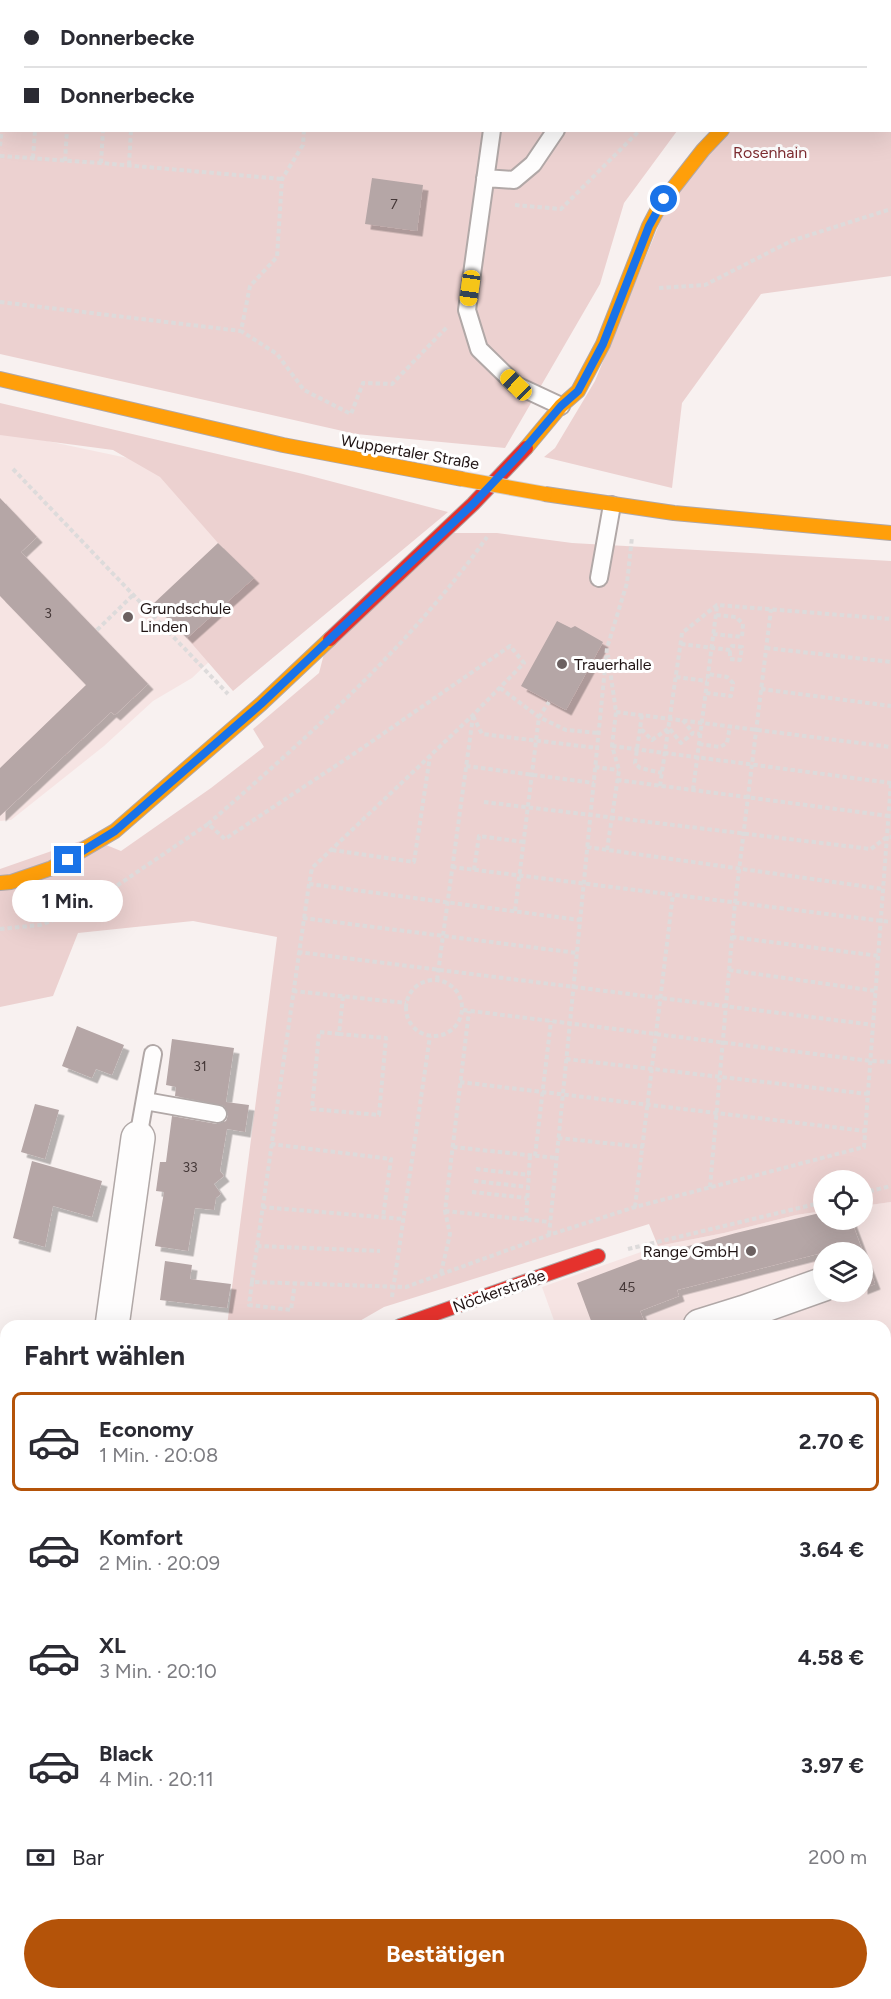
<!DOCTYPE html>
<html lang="de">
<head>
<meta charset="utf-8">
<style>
  :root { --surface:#fff; --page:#f7f7f7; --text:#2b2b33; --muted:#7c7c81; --line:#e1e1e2; --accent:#b45309 }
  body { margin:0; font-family:Figtree,sans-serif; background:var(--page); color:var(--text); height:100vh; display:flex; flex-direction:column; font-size:22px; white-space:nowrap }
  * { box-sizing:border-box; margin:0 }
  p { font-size:20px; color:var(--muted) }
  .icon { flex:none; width:33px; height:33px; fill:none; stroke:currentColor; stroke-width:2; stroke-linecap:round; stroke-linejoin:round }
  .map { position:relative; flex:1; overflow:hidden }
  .details { position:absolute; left:0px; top:1320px; width:891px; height:680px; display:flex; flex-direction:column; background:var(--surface); border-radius:18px 18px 0 0; box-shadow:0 6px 24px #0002 }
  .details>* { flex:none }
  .top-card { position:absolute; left:0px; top:0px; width:891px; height:132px; box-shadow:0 6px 24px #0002; display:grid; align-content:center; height:132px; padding:0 24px; background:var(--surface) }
  .tools { position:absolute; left:813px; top:1170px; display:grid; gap:12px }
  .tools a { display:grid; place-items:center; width:60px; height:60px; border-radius:50%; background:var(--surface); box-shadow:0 6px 24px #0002; font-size:30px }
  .end { position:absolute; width:27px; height:27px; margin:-14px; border:8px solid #1a73e8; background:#fff; box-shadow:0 0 0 3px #fff }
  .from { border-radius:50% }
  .bubble { position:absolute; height:42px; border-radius:21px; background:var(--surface); box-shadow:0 6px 24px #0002; font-size:20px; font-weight:700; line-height:42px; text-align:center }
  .car { position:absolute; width:18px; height:36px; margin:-18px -9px; border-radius:8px; box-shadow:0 0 4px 2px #0007; background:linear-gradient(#f5c518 24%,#345 0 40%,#f5c518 0 76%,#345 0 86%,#f5c518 0) }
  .top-card b { display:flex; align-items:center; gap:21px; height:57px; font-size:22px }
  .top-card b+b { border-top:2px solid var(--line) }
  .top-card i { width:15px; height:15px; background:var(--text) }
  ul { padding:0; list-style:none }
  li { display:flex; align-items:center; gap:18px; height:99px; margin:0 12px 9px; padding:0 12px; border:3px solid transparent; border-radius:9px }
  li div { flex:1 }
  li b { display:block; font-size:22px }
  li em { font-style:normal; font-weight:700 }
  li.active { border-color:var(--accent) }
  li>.icon { width:54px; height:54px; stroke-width:1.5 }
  h2 { padding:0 24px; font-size:27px; line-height:72px }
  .pay { display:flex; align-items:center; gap:15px; height:66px; padding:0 24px; font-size:22px }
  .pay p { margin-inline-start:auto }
  .primary-button { display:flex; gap:12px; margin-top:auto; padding:12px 24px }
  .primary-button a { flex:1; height:69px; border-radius:36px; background:var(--accent); color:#fff; font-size:24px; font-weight:700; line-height:69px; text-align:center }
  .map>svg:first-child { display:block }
  .built { fill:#f6e4e3; fill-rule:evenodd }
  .green { fill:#ecd1d0 }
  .building { fill:#b5a6a6; filter:url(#shadow) }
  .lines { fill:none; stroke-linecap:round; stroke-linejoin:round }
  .lane-casing { stroke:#b1a8a7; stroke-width:20 }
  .street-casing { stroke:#b1a8a7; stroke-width:36 }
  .slow-casing { stroke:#b1a8a7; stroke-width:16 }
  .jam-casing { stroke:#b1a8a7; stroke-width:16 }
  .path { stroke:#dddbdb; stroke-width:4; stroke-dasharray:4.5 3; stroke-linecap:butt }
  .lane { stroke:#fefdfd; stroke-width:16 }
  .street { stroke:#fefdfd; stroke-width:33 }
  .slow { stroke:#ff9f0a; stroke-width:14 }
  .jam { stroke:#e5322d; stroke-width:14 }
  .slow-bridge-casing { stroke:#d0cbca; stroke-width:16; stroke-linecap:butt }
  .slow-bridge { stroke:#ff9f0a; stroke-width:14 }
  .route { stroke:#1a73e8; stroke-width:8 }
  .poi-dot { fill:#6c6161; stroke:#fff; stroke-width:2 }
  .labels { text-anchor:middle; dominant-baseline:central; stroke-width:6; stroke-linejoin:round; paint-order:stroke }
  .number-label { font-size:14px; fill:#453838 }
  .park-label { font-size:16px; fill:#7f2e32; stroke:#fff }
  .street-label { font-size:16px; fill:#201414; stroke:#fff }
  .poi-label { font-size:16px; fill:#201414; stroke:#fff; text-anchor:start }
</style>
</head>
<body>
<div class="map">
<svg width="891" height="1999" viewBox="0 0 891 1999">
  <defs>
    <filter id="shadow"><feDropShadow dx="5.5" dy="5.5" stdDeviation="0" flood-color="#0004"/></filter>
  </defs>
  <rect width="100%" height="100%" fill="#f8f1f0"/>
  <path class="built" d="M0 431 325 500 320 556 192 678 153 701 104 746 11 820 0 821Z
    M891 1202V1592L885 1595V1326H556L542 1287 658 1246 724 1233 796 1215 823 1211 824 1220H862L863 1206ZM824 1252H862V1292H824Z
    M891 1630V1710L885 1697V1632Z"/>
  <path class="green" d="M0 0H801L2 2V130L677 131 624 203 600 284 505 448 356 434 0 354Z
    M842 0H891V276L761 294 682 403 672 488 544 457 555 448 595 381 665 210 715 131 890 130V2L841 1Z
    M0 403 303 474 448 512 233 691 187 638 253 578 218 543 160 477 113 450 0 435Z
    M454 533H497L572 543 891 561V1202L863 1206 862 1180H824L823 1211 796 1215 724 1233 658 1246 649 1224 384 1307 351 1326H227L277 937 193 921 78 933 53 996 0 1007V869L89 838 121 851 211 788 264 747 253 729 319 673 326 646Z"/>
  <path class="building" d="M372 178 423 185 417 231 365 224Z
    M0 498 37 537 21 552 148 684 115 715 111 712 0 816V768L86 685 0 596Z
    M218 543 254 578 187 638 153 604Z
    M557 621 571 628 575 626 603 642 566 710 521 686Z
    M77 1026 124 1045 112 1075 96 1069 92 1078 62 1066Z
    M172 1039 234 1048 226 1102 249 1105 245 1132 227 1129 220 1171 224 1176 214 1184 221 1194 216 1198 214 1210 195 1208 188 1251 155 1246 164 1192 156 1191 160 1162H166L172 1116 217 1124 226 1121 228 1115 224 1106 175 1096 176 1087 166 1085Z
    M35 1104 59 1110 45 1159 21 1152Z
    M32 1161 102 1181 92 1217 53 1206 45 1247 13 1238Z
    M824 1212V1220H851L875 1284 862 1289V1252H838L837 1249 677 1290 679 1296 640 1311 646 1326H593L577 1283 662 1251 663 1253 736 1233Z
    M165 1261 192 1265 190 1279 231 1284 227 1308 160 1300Z"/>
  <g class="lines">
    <defs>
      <path id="lane" d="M471 2V0
        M644 2 645 0
        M492 130 467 310 479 349 516 385 561 406
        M485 178 514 180 533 164 556 130
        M599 578 612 505
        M145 1101 218 1114
        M138 1138 153 1054"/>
      <path id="street" d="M850 2 851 0
        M745 1312 824 1284
        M112 1326 138 1138
        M700 1326 745 1312 751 1326
        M0 1485H6
        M885 1562 891 1565
        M885 1763 891 1777
        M0 1924 6 1936
        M33 1994 35 1999"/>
      <path id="slow" d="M0 379 283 445 462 479
        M526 448 561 406 578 391 603 344 649 226 660 205 703 150 722 130
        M545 494 674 513 891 533
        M0 883 11 882 52 868 115 831 261 704 330 639"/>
      <path id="jam" d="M330 639 473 504 526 448
        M400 1326 598 1256"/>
    </defs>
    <use href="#lane" class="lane-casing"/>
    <use href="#street" class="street-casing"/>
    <use href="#slow" class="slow-casing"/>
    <use href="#jam" class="jam-casing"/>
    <path class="path" d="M12 2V0
      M45 2V0
      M77 2V0
      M113 2V0
      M141 2V0
      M173 2V0
      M282 2V0
      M316 2V0
      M348 2V0
      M382 2V0
      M423 2V0
      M770 2 771 0
      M0 15H2
      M890 39 891 40
      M304 130 303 145 282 179 277 257 250 286 241 331 277 354 304 390 351 414 363 383 392 384 447 327
      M0 146 2 128
      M0 156 101 163 282 179
      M33 158 35 130
      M65 161 67 130
      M101 163 103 130
      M129 165 131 130
      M515 205 561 209 640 130
      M659 288 705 285 791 241 891 209
      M0 302 241 331
      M13 469 228 694
      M97 630 133 595
      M713 634 742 637 743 624 736 617 716 615
      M681 644 730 650 732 646 742 647 740 660 730 659V650
      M766 648 891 662
      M676 677 707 681
      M500 688 539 717 566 730 599 733
      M761 689 891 706
      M706 693 731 696 733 683 727 677 708 674
      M616 712 891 747
      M642 715 640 728 652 740 669 728 681 743 693 733 700 734
      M473 716 482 734 597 748
      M683 720 693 733
      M640 729 635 763 640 768 662 773
      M699 744 720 747 727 743 730 726
      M612 746 891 783
      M466 766 594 783
      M595 767 618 770
      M617 780 889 816
      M660 786 682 633 717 605 891 619
      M693 790 717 606
      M484 802 871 849 887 837H891
      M208 824C308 737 410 646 487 537
      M587 847 883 889
      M332 850 414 862 430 756
      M607 850 619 770 612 746 616 712 608 655
      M452 867 891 922
      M474 870 479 836 524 842
      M309 884 580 920
      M515 911 539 717 549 702
      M303 918 577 953
      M0 929 40 925 81 910 208 824 225 839 355 753 510 646 524 663 473 715 312 868 309 884 252 1282 406 1287 549 1235 635 1207 864 1147 891 782
      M732 937 879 956
      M298 952 874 1025
      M729 970 876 991
      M406 1008a28 28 0 1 1 56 0a28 28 0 1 1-56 0Z
      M437 980 473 716
      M293 991 406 1003
      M463 1010 871 1061 891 1062
      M339 1034 386 1038 379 1115 312 1109 319 1032 339 1034 343 996
      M566 1059 868 1094
      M460 1082 865 1131
      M558 1138 643 1147
      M271 1144 391 1159 383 1217
      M453 1147 556 1158
      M535 1156 551 1021
      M476 1169 529 1175
      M474 1181 528 1187
      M710 1187 735 903 771 609
      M472 1192 527 1198
      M862 1193 891 1186
      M262 1207 403 1219
      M635 1207 673 894
      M445 1211 550 1222
      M526 1220 530 1155
      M549 1235 607 648 627 583 632 537
      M257 1246 380 1251
      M628 1249 824 1202
      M441 1273 450 1234 445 1211 469 1011
      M252 1282 249 1305 291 1310 295 1283
      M392 1297 430 1036
      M885 1620 891 1616
      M0 1975 6 1973
      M657 1994 659 1999"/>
    <use href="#lane" class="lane"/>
    <use href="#street" class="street"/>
    <use href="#slow" class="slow"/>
    <use href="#jam" class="jam"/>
    <defs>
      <path id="slow-bridge" d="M462 479 545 494"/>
    </defs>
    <use href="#slow-bridge" class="slow-bridge-casing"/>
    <use href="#slow-bridge" class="slow-bridge"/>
  </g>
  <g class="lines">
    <path class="route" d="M68 860 115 831 261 704 473 504 520 454 561 406 578 391 603 344 649 226 664 199"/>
  </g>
  <g class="poi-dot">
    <circle cx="128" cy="617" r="6"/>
    <circle cx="562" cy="664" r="6"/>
    <circle cx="751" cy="1251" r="6"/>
  </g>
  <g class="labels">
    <g class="number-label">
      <text x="394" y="204">7</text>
      <text x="48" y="613">3</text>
      <text x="200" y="1066">31</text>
      <text x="190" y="1167">33</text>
      <text x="627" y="1287">45</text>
    </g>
    <g class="park-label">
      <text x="770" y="152">Rosenhain</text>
    </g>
    <g class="street-label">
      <text transform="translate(410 452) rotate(10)">Wuppertaler Straße</text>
      <text transform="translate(499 1291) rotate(-20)">Nöckerstraße</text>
    </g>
    <g class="poi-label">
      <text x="140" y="608">Grundschule<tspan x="140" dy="18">Linden</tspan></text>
      <text x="574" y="664">Trauerhalle</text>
      <text x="739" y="1251" text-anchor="end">Range GmbH</text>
    </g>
  </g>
</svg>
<div class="tools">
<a><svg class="icon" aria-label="locate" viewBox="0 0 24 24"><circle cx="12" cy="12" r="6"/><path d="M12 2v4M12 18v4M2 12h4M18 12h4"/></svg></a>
<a><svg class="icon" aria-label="layers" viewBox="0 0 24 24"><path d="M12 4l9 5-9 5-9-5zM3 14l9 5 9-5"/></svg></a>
</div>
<i class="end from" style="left:664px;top:199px"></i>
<i class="end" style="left:68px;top:860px"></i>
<div class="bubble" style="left:12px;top:880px;width:111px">1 Min.</div>
<i class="car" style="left:470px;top:288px;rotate:188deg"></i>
<i class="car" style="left:516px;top:385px;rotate:314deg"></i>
<div class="top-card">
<b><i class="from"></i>Donnerbecke</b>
<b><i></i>Donnerbecke</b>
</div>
<section class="details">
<h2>Fahrt wählen</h2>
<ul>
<li class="active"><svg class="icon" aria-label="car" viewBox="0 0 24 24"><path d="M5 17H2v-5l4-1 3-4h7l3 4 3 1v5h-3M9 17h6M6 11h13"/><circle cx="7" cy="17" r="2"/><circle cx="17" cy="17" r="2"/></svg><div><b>Economy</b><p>1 Min. · 20:08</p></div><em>2.70 €</em></li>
<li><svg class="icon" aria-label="car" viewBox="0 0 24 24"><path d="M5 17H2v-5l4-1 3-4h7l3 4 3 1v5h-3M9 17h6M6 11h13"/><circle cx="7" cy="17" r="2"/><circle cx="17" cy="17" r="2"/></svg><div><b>Komfort</b><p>2 Min. · 20:09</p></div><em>3.64 €</em></li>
<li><svg class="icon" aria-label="car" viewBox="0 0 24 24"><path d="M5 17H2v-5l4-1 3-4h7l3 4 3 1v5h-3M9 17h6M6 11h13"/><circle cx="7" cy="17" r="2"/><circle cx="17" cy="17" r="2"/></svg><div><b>XL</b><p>3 Min. · 20:10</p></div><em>4.58 €</em></li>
<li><svg class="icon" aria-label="car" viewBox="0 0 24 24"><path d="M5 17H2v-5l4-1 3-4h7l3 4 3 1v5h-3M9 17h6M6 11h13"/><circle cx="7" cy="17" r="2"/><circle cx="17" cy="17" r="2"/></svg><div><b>Black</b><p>4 Min. · 20:11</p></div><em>3.97 €</em></li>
</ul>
<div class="pay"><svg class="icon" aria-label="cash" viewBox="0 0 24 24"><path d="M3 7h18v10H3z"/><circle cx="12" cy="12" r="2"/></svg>Bar<p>200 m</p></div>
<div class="primary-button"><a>Bestätigen</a></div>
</section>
</div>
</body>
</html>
